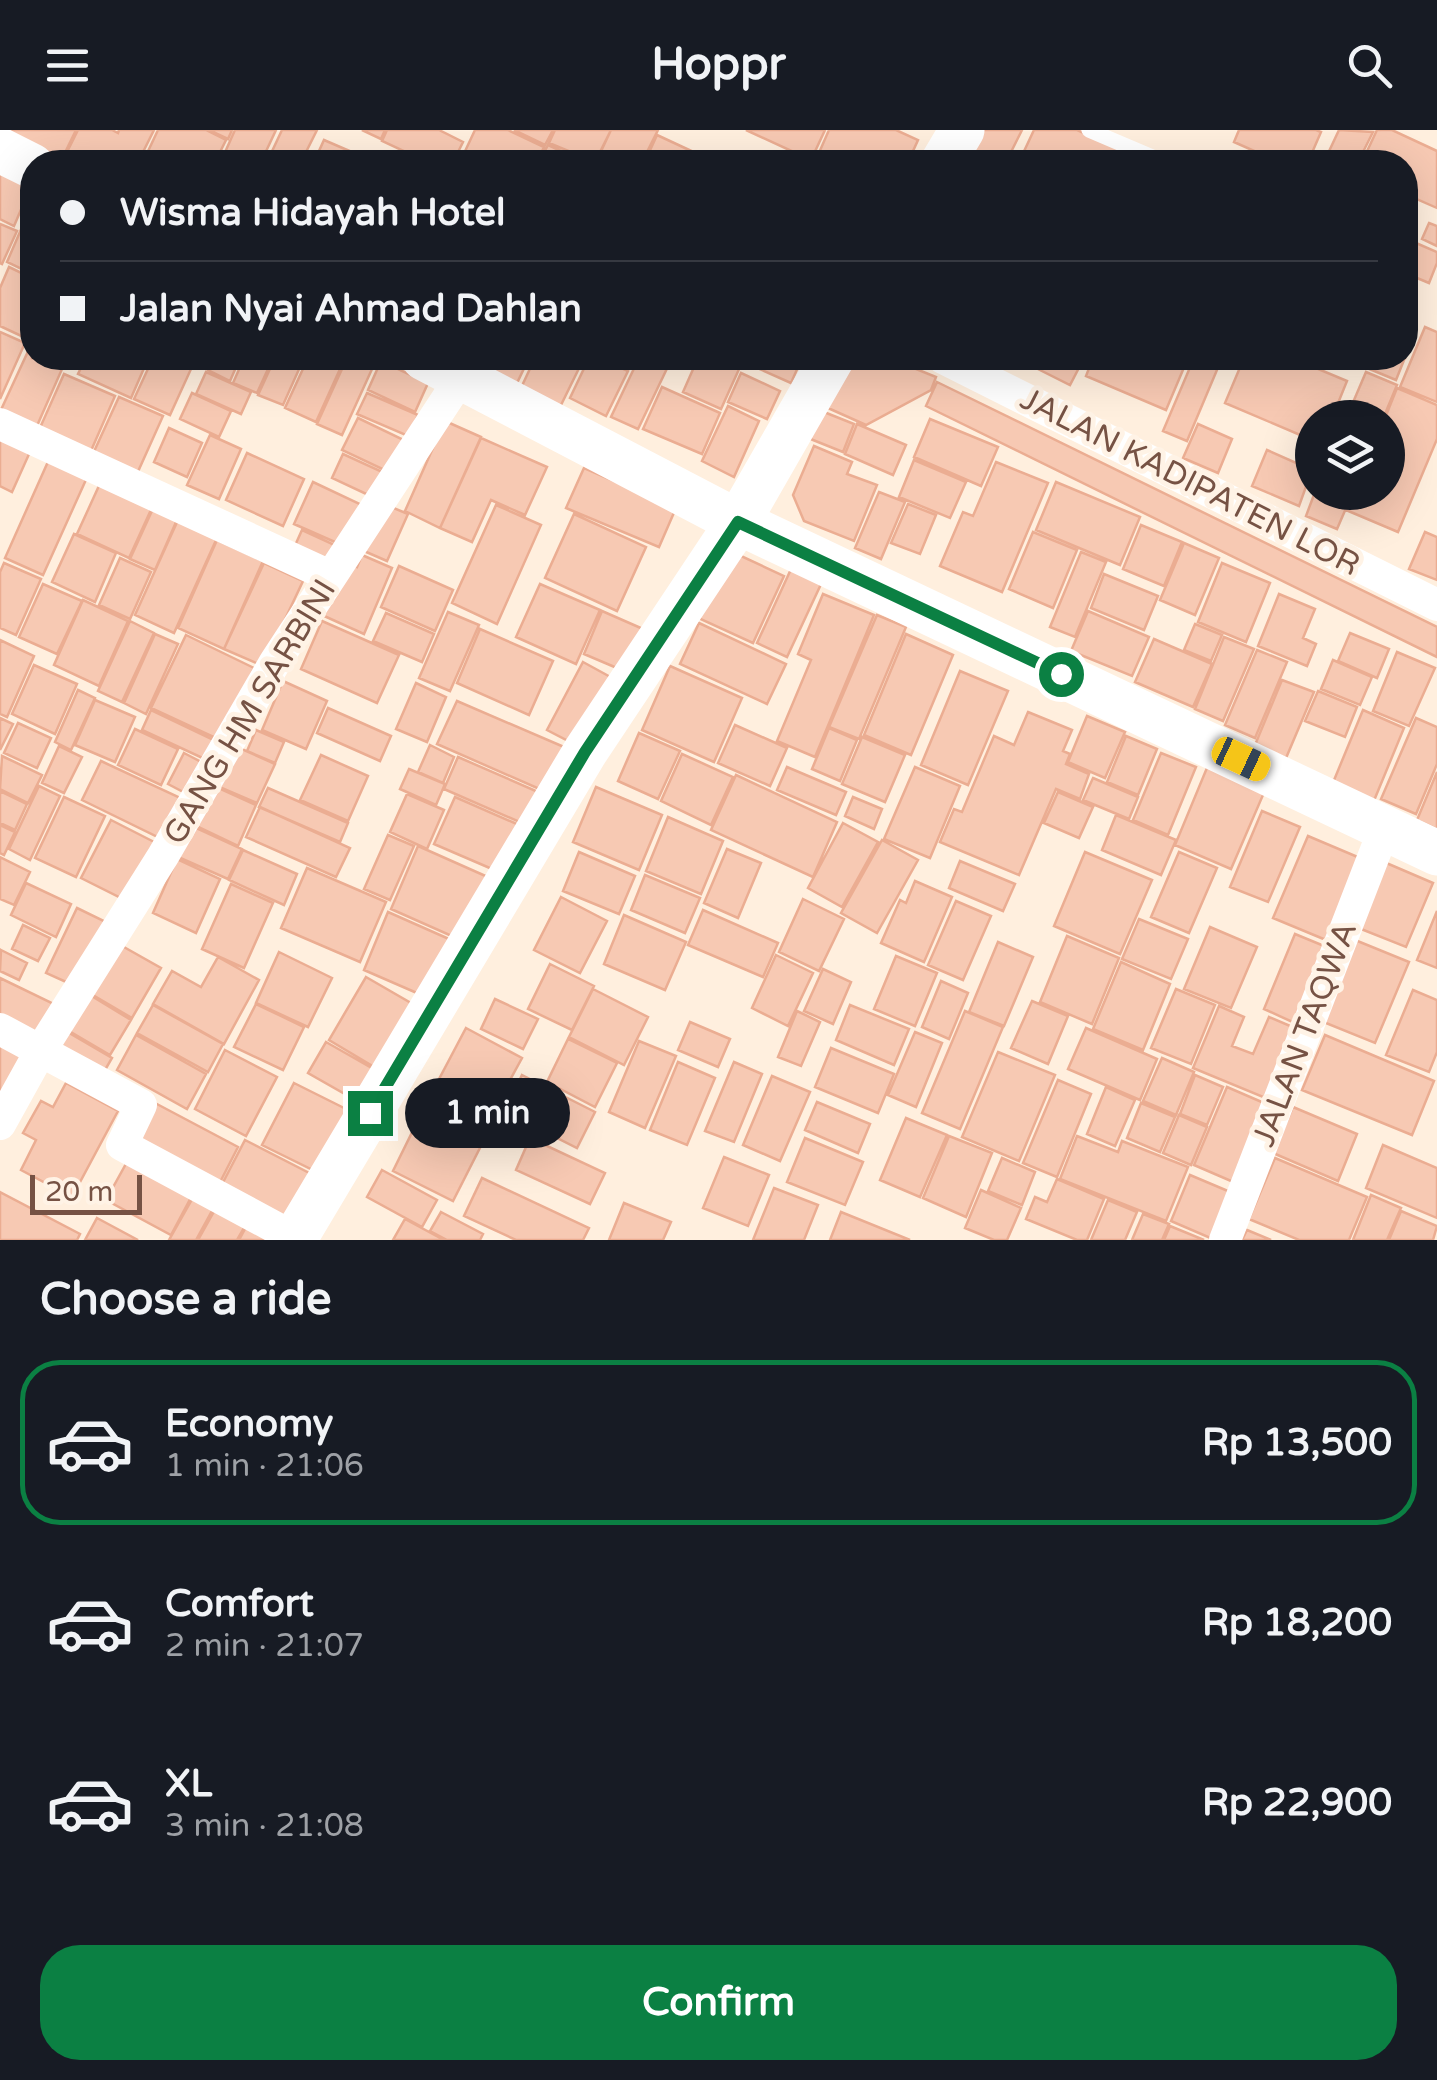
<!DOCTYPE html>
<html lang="en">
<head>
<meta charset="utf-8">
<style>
  :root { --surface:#171b24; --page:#20242c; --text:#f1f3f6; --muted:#9ea1a6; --line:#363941; --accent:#0b8043 }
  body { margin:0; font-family:"Varela Round",sans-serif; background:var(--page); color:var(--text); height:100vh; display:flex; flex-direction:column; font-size:38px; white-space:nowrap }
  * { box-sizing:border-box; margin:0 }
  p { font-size:32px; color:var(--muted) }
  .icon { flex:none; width:55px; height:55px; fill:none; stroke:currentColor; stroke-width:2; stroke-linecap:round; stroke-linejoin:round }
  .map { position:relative; height:1110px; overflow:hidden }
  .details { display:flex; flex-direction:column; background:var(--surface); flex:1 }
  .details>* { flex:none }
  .banner { position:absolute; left:20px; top:20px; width:1398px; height:220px; border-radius:40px; box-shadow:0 10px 40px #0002; display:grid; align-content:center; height:220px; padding:0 40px; background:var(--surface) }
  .fabs { position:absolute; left:1295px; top:270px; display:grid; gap:20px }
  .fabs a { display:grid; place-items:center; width:110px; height:110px; border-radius:50%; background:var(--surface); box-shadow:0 10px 40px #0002; font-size:50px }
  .scale { position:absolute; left:30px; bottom:25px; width:112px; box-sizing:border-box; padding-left:10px; border:5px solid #765244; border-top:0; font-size:28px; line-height:35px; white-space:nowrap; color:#765244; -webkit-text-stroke:8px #fff3e6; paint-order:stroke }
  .end { position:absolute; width:45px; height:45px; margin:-22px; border:12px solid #0b8043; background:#fff; box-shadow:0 0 0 5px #fff }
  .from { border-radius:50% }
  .bubble { position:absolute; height:70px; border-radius:35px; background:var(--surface); box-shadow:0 10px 40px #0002; font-size:32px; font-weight:700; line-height:70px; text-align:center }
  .car { position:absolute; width:30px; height:60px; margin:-30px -15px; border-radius:12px; box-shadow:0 0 8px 2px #0007; background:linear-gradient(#f5c518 24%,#345 0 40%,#f5c518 0 76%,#345 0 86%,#f5c518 0) }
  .banner b { display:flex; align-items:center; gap:35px; height:95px; font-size:38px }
  .banner b+b { border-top:2px solid var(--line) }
  .banner i { width:25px; height:25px; background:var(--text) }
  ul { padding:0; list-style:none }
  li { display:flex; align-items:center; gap:30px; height:165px; margin:0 20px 15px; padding:0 20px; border:5px solid transparent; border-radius:40px }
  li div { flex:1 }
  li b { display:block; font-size:38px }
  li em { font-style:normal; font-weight:700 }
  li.active { border-color:var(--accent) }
  li>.icon { width:90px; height:90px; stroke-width:1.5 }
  h2 { padding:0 40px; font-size:45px; line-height:120px }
  .cta { display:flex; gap:20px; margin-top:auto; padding:20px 40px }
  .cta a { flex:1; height:115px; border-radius:40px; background:var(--accent); color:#fff; font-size:40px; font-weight:700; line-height:115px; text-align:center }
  header { display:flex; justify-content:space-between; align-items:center; height:130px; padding:0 40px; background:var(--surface); font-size:45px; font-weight:700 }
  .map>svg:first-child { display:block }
  .building { fill:#f7c9b3; stroke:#ebad92; stroke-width:2.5 }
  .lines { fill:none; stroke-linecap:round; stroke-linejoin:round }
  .lane { stroke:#fff; stroke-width:15 }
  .street { stroke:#fff; stroke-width:32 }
  .secondary { stroke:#fff; stroke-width:45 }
  .route { stroke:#0b8043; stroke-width:12 }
  .labels { text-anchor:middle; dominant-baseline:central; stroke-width:10; stroke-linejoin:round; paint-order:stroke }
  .street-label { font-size:32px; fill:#765244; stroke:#fff3e6 }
</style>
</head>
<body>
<header><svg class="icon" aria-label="menu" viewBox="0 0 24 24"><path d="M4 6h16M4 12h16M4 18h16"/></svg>Hoppr<svg class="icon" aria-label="search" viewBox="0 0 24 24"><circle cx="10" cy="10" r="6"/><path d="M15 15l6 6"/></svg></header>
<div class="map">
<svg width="1437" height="1110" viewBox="0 0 1437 1110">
  <rect width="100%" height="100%" fill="#ffefde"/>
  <path class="building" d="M9 0H76L61 31 7 5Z
    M78 0H112L118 3 119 0H154L138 32H84L66 24Z
    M158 0H206L226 10 215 32H143Z
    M209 0H232L228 9Z
    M235 0H276L261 32H228L222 29Z
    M282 0H317L301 32H267Z
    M362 0H385L381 9Z
    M387 0H439L463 12 453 32H427L382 11Z
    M475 0H508L544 17 537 32H460Z
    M514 0H553L545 15Z
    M555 0H611L595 32 549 13Z
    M611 0H658L642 32H596Z
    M746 0H825L811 30Z
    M829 0H896L918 10 908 32H835L818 25Z
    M972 0H1022L1006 32H957Z
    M1034 0H1077L1151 32H1019Z
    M1239 0H1316L1321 2 1308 32H1279L1234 12Z
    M1339 0 1373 2 1358 32H1324Z
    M1377 0H1392L1437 21V78L1405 64V32H1362Z
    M657 5 715 32H659L647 27Z
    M324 10 375 32H314Z
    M548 15 585 32H539Z
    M386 24 405 32H382Z
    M0 44 32 54 14 96 0 89Z
    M32 74V144L7 132Z
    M1429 93 1437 96V116L1422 109Z
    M0 94 17 101 2 134 0 133Z
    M1416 113 1437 122V133L1429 153 1405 143Z
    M9 137 32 148V211L0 196V158Z
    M1425 197 1437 202V272L1400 257Z
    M0 202 25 213 0 269Z
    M31 215 32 228 66 230 36 298 0 282Z
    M1405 218 1408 220 1396 250 1343 228H1405Z
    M86 228H145L148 229 131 268 78 244Z
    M153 228H164L191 239 170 285 134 269Z
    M183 228H209L205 237Z
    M213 228H240L230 251 208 240Z
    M244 228H273L257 263 233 253Z
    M275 228H304L283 275 258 265Z
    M308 228H345L316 292 285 278Z
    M347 228H377L342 305 317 294Z
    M461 228H529L517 253Z
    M535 228H584L560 277 521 258Z
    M589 228H599L628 241 606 286 570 268Z
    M607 228H634L629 238Z
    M639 228H672L638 299 611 287Z
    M698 228H744L721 279 683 262Z
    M751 228H802L791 253 753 236Z
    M849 228H889L936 247 931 260 866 295 828 278Z
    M1044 228H1084L1070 255 1038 239Z
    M1093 228H1188L1166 280 1086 246Z
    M1194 228H1222L1187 311 1163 301Z
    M1244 228H1292L1347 251 1332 288H1312V310L1225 273Z
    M381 231 428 253 415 282 368 260Z
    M206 242 251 262 241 284 196 264Z
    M1366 242 1397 255 1385 284 1354 270Z
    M741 243 780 261 767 289 728 272Z
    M64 244 115 266 90 323 39 300Z
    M937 252 1437 497V527L926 276Z
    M662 257 720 283 702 324 643 299Z
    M1397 258 1437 275V309L1398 402 1346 380 1354 362H1388L1385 288Z
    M192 263 231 281 219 307 180 289Z
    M367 263 418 285 408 306 357 284Z
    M119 267 163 286 136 346 92 326Z
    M1353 272 1385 286 1384 288H1347Z
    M728 276 759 291 734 347 702 331Z
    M814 278 854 294 843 322 803 306Z
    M358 288 410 313 395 345 342 320Z
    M930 289 998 317 981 356 914 327Z
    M445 291 481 307 440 398 405 381Z
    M857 294 906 315 893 345 845 324Z
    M1198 294 1232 309 1218 343 1183 328Z
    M0 298 34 313 12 362 0 356Z
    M169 298 202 313 187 347 154 332Z
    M210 305 241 319 219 369 187 355Z
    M481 308 547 337 525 385 491 370 472 412 440 398Z
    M814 316 852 332 847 344 877 355 854 411 804 391 793 365Z
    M1267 320 1312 340 1299 376 1252 356Z
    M247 323 304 349 283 396 226 370Z
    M343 324 389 345 377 369 332 348Z
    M51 325 89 343 43 445 5 428Z
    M914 330 966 352 950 388 899 367Z
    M996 332 1048 353 1002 462 940 436 963 382 973 386Z
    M584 338 676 378 659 417 566 378Z
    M103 347 155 371 129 428 77 404Z
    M313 352 362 375 344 416 294 394Z
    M1056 352 1140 387 1120 435 1036 400Z
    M879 362 905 372 881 429 855 418Z
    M1315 362H1353L1337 399 1306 386Z
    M156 372 180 383 155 440 130 429Z
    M384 374 408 384 387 431 364 421Z
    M908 374 936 385 920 424 891 413Z
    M496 375 541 395 497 494 452 473Z
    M574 384 646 417 617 481 545 448Z
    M178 390 217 408 174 503 135 485Z
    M1141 395 1182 412 1164 456 1123 439Z
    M302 400 339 417 330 436 293 420Z
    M1033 402 1077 420 1053 478 1009 459Z
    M1425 402 1437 407V450L1409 439Z
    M74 404 116 423 95 472 52 452Z
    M217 410 263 431 224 519 178 498Z
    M1184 413 1219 428 1195 485 1160 470Z
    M728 420 784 446 753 513 696 487Z
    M1081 422 1106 432 1075 507 1050 497Z
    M362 425 392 438 364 504 322 485 345 432 357 437Z
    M120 428 151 442 130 489 99 475Z
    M4 433 41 449 16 505 0 498V442Z
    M264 433 303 451 263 536 224 519Z
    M1222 433 1270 453 1246 512 1198 492Z
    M399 436 453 460 435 501 381 477Z
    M792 437 822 452 787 527 757 513Z
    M1104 444 1158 466 1144 500 1091 478Z
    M43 454 82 471 57 524 19 507Z
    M540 454 600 480 576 534 516 507Z
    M823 464 874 485 815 627 777 611 811 530 798 524Z
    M1279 464 1315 479 1303 508 1316 514 1307 536 1258 516Z
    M83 470 128 491 99 556 54 535Z
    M602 481 643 499 624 541 584 524Z
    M1088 481 1149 507 1132 546 1071 521Z
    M448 482 479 495 450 561 419 548Z
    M386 483 434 504 422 532 373 511Z
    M877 485 906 497 859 609 829 597Z
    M130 491 154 503 122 572 98 561Z
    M322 491 399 525 377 573 301 539Z
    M699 493 786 534 767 574 680 534Z
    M1195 494 1222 505 1211 531 1184 520Z
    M480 499 553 531 529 585 457 553Z
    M1350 503 1389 519 1377 548 1338 531Z
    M155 504 178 514 146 584 124 573Z
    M906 504 953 525 911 625 864 605Z
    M186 505 254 538 220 610 151 578Z
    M1224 507 1254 519 1223 591 1195 579Z
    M1154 509 1212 534 1193 577 1135 552Z
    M0 510 34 526 7 587 0 584Z
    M1257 520 1287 532 1255 608 1225 595Z
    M1397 522 1435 538 1409 596 1373 581Z
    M1333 530 1372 547 1360 575 1321 559Z
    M583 532 614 549 578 616 547 600Z
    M34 535 77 554 55 604 12 584Z
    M670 536 742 568 714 632 642 600Z
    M960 541 1008 561 968 655 921 635Z
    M1282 550 1314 562 1286 628 1255 615Z
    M283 551 327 571 306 619 262 600Z
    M416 553 446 567 427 612 396 599Z
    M78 560 95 568 71 620 55 612Z
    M1318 561 1357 577 1345 607 1305 591Z
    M95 570 135 587 115 632 75 615Z
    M457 571 564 617 544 661 437 614Z
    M328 578 391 606 380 631 317 603Z
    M151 580 218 612 209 631 142 600Z
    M1363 580 1404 598 1373 673 1332 655Z
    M1028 582 1072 600 1063 621 1070 624 1066 634 1089 644 1080 669 1056 659 1019 745 940 712 954 679 962 682 994 606 1014 615Z
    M1087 586 1125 602 1105 648 1068 632Z
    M0 588 13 594 0 620Z
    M1416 588 1437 597V634L1416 684 1381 669Z
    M18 593 51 608 37 638 4 623Z
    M735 595 787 618 770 656 718 633Z
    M829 598 857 610 840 651 812 639Z
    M135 599 178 619 161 655 118 635Z
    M256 600 284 612 275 633 247 621Z
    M639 603 680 621 658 669 618 651Z
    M1126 606 1157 619 1138 665 1107 652Z
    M862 607 905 625 885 672 842 654Z
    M430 615 454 627 443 653 418 642Z
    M59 616 82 627 64 663 42 653Z
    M235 616 275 634 257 673 217 656Z
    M184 623 209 636 193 667 168 654Z
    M1161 623 1196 637 1168 705 1133 690Z
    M682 624 733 647 711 695 661 671Z
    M321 625 368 646 348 691 300 670Z
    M2 626 42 645 28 673 0 659Z
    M458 627 545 665 531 697 444 659Z
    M101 631 187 671 168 712 82 670Z
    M1209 633 1266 658 1231 739 1175 715Z
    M787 637 846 662 836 685 777 660Z
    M915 637 960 656 930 728 884 709Z
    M409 639 445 654 436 675 400 659Z
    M1437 642V699L1417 690Z
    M736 645 837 692 813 747 711 700Z
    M1093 648 1138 667 1129 689 1083 670Z
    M212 655 256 675 238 716 194 695Z
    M39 656 60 666 30 730 9 719Z
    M596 657 662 685 639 740 573 712Z
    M268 658 348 693 340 712 259 677Z
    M0 661 27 674 15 700 0 693Z
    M1058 662 1093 677 1079 708 1044 693Z
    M407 664 444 680 427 719 390 702Z
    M64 667 105 686 76 747 35 728Z
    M455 667 526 698 506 745 434 714Z
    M853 667 882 679 874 699 845 686Z
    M260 677 350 718 336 747 246 707Z
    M1262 681 1300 697 1268 772 1230 757Z
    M1116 685 1176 710 1161 745 1102 720Z
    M668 687 723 711 701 764 646 741Z
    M111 690 160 715 131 773 81 748Z
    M843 693 878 712 842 777 808 758Z
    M0 695 15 702 4 725 0 723Z
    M192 696 242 719 228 749 178 727Z
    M388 705 414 716 390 770 364 759Z
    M1308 706 1360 728 1326 810 1273 788Z
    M882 710 918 730 877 803 841 783Z
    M418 716 490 748 463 811 391 779Z
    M727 719 761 733 738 788 704 773Z
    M243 720 297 744 284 775 229 750Z
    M579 722 635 746 619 784 563 761Z
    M1085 722 1152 750 1120 824 1054 796Z
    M1179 722 1217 738 1189 803 1151 787Z
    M0 727 30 742 14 775 0 769Z
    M177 729 220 749 196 803 153 783Z
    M960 731 1015 754 1003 781 949 758Z
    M1384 732 1433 753 1406 817 1356 797Z
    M307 738 386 772 360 832 281 798Z
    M645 745 700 768 685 803 631 780Z
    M915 751 952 767 924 832 881 813 900 770 906 773Z
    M26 753 71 774 56 807 11 785Z
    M231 754 273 773 244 838 202 819Z
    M561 767 607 791 580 843 534 820Z
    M803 769 844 789 819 841 779 822Z
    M956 771 991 786 963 850 928 835Z
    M77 778 106 792 75 856 46 843Z
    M703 780 778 813 763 847 688 815Z
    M1437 781V838L1417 830Z
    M388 782 458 813 433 870 364 840Z
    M624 785 686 812 665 860 604 834Z
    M1139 789 1188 809 1171 849 1122 829Z
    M23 795 50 808 38 831 12 819Z
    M1210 797 1257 817 1231 878 1184 859Z
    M1295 804 1329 818 1297 894 1264 879Z
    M1067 806 1119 828 1092 894 1040 872Z
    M1355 810 1409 832 1375 913 1321 891Z
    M115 812 161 838 132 888 86 861Z
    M998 812 1033 827 1004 896 969 882Z
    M1 820 27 833 19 850 0 841Z
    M279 822 332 848 308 897 256 873Z
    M776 825 813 843 788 896 752 878Z
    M896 826 937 843 915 896 874 879Z
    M218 827 259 850 224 914 153 874 172 841 201 857Z
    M1121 832 1170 854 1143 920 1093 899Z
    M550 834 594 856 572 900 528 879Z
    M823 839 851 852 833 894 804 881Z
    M366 847 423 880 386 944 329 910Z
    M0 848 56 875 40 907 0 888Z
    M941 851 968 863 949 909 922 897Z
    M593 859 648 887 624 935 569 907Z
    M1176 859 1215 875 1191 934 1151 918Z
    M1413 860 1437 870V922L1429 942 1386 925Z
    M85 862 131 890 110 925 64 898Z
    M495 869 538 889 523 919 481 899Z
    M1032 871 1068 886 1048 934 1011 918Z
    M256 874 304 897 283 940 234 917Z
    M153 875 223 914 208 942 137 903Z
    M850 875 909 899 894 935 836 910Z
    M1219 876 1244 887 1232 916 1253 924 1269 887 1302 901 1273 971 1193 938Z
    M797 881 820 892 801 936 778 927Z
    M965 881 1003 897 960 999 922 983Z
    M690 892 730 909 718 937 678 920Z
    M466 898 522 928 493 981 438 951Z
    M1086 898 1157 929 1140 970 1068 939Z
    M64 900 112 928 101 947 53 919Z
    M915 902 942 913 916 977 888 965Z
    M0 903 30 917 0 975Z
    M136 905 206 944 187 979 117 940Z
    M1325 905 1434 951 1412 1005 1302 960Z
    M568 909 617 933 595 977 547 952Z
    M639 911 676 926 645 998 609 982Z
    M326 912 384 945 366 976 308 943Z
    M831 918 894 944 878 983 815 957Z
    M225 920 277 947 246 1006 195 979Z
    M998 922 1055 945 1019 1031 962 1007Z
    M1162 928 1194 942 1176 985 1143 971Z
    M678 932 715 948 687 1015 650 1000Z
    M734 932 762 944 734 1012 705 1001Z
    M522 945 595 982 577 1018 504 981Z
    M1195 945 1223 957 1207 995 1180 984Z
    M772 946 810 962 780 1031 743 1015Z
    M1058 950 1091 964 1057 1047 1023 1033Z
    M66 953 118 981 72 1067 21 1040 36 1010 23 1003 41 971 53 977Z
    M294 953 352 982 321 1044 262 1015Z
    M1106 957 1135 970 1115 1016 1087 1004Z
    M1227 957 1271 976 1238 1054 1194 1035Z
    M427 972 488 1002 453 1071 393 1041Z
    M817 972 870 994 858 1023 805 1000Z
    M155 973 238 1017 216 1060 132 1016Z
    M1141 973 1175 987 1160 1022 1127 1008Z
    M1293 977 1357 1004 1338 1051 1273 1023Z
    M1179 985 1207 997 1191 1035 1163 1023Z
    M906 988 947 1005 920 1067 880 1050Z
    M949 1006 992 1023 966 1087 923 1068Z
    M1077 1006 1118 1022 1122 1011 1188 1037 1166 1091 1060 1049Z
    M530 1008 605 1043 590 1074 516 1040Z
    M805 1008 863 1032 845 1075 787 1052Z
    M245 1010 319 1048 291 1102 217 1064Z
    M1383 1015 1437 1038V1088L1366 1058Z
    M132 1023 196 1058 171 1105 106 1070Z
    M724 1027 769 1045 748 1096 703 1078Z
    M1002 1028 1035 1042 1022 1075 988 1061Z
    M1275 1028 1367 1067 1349 1110H1299L1249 1089Z
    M382 1040 437 1070 422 1097 367 1067Z
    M1190 1045 1235 1064 1215 1110 1171 1091Z
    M482 1048 589 1098 583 1110H516L464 1086Z
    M1057 1049 1104 1069 1087 1110H1077L1026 1089 1035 1067 1047 1072Z
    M199 1057 219 1068 196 1110H169Z
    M774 1058 818 1075 804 1110H753Z
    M981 1060 1021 1078 1007 1110H994L965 1098Z
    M0 1062 80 1104 77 1110H0Z
    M1371 1065 1401 1078 1387 1110H1353Z
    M221 1069 251 1086 237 1110H198Z
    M1108 1070 1137 1082 1125 1110H1091Z
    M624 1073 671 1092 663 1110H609Z
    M1401 1081 1437 1096 1433 1110H1389Z
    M441 1082 483 1104 480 1110H447L430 1101Z
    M841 1082 910 1110H830Z
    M1143 1084 1169 1094 1162 1110H1132Z
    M252 1086 280 1110H239Z
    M97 1088 138 1110H85Z
    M405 1089 444 1110H393Z
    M1170 1096 1204 1110H1164Z
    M1247 1100 1271 1110H1242Z"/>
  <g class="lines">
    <path class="lane" d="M1089 0 1164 32"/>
    <path class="street" d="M943 228 1437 475
      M0 294 330 446
      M0 899 141 975 122 1015 295 1108
      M0 994 41 920 163 726 275 532 462 246
      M1225 1110 1385 697"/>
    <path class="secondary" d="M0 20 32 36
      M943 32 962 0
      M424 228 738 392 1437 723
      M294 1110 585 622 738 392 832 228"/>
  </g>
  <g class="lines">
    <path class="route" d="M370 983 585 622 738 392 1061 544"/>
  </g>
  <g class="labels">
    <g class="street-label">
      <text transform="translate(1190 352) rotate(27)">JALAN KADIPATEN LOR</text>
      <text transform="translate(250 582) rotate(-59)">GANG HM SARBINI</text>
      <text transform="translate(1305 904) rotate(-69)">JALAN TAQWA</text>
    </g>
  </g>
</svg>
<div class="fabs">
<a><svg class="icon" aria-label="layers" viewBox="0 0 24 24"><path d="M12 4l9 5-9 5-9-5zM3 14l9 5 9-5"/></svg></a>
</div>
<div class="scale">20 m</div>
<i class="end from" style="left:1061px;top:544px"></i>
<i class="end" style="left:370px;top:983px"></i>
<div class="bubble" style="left:405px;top:948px;width:165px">1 min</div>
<i class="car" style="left:1241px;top:629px;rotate:115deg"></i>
<div class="banner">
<b><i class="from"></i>Wisma Hidayah Hotel</b>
<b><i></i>Jalan Nyai Ahmad Dahlan</b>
</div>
</div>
<section class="details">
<h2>Choose a ride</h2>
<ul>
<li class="active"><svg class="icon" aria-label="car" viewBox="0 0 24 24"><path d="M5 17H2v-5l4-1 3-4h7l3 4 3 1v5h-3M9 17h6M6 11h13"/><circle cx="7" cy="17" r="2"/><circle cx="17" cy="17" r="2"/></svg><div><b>Economy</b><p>1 min · 21:06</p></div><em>Rp 13,500</em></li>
<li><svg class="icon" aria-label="car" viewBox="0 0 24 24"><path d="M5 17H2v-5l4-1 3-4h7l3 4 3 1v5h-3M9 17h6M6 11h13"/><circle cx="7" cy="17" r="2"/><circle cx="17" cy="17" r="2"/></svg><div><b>Comfort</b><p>2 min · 21:07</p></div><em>Rp 18,200</em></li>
<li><svg class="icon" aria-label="car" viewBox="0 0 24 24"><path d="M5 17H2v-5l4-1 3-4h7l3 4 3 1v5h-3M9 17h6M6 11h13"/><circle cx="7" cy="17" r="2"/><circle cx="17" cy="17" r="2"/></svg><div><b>XL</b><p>3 min · 21:08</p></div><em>Rp 22,900</em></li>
</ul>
<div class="cta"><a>Confirm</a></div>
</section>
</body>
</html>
